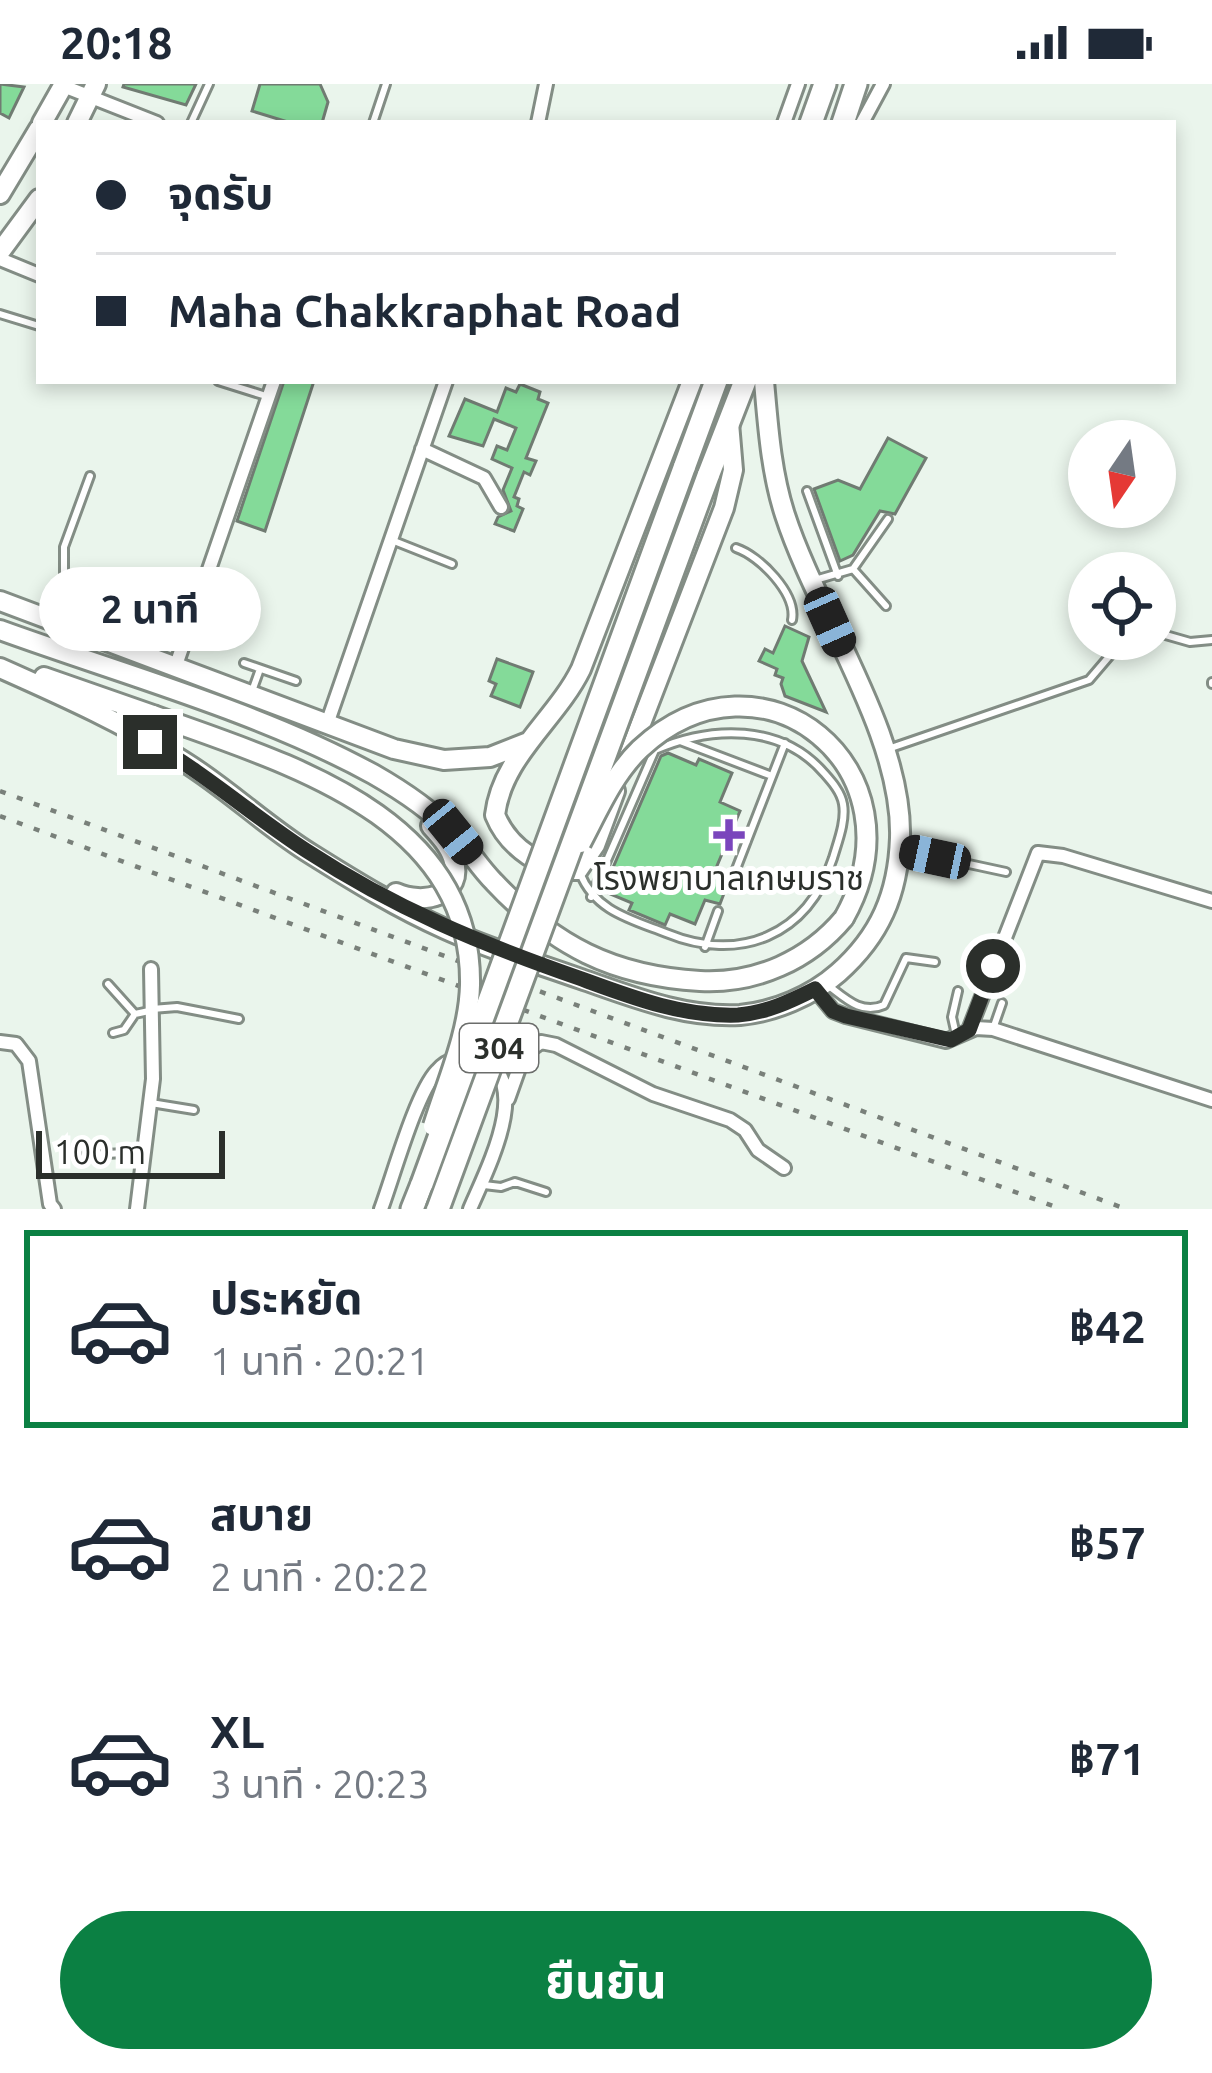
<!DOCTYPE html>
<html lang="th">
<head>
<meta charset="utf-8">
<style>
  :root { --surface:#fff; --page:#f6f6f7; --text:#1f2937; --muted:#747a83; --line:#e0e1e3; --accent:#0b8043 }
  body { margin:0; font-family:Ubuntu,"Noto Sans Thai",sans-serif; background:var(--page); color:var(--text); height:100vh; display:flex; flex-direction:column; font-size:45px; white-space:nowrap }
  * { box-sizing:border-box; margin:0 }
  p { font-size:39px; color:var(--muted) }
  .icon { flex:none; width:66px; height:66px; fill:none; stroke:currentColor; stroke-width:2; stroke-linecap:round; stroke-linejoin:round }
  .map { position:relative; height:1125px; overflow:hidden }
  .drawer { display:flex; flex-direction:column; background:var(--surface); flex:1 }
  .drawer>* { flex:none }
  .hud { position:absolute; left:36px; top:36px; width:1140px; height:264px; border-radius:0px; box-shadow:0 6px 18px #0003; display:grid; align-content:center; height:264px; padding:0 60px; background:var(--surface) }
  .needle { width:78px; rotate:193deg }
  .tools { position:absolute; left:1068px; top:336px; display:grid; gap:24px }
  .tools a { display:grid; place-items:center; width:108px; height:108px; border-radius:50%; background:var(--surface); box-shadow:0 6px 18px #0003; font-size:60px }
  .scale { position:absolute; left:36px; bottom:30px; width:189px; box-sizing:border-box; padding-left:12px; border:6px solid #2b2f2b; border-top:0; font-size:33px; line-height:42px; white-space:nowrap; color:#2b2f2b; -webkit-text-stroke:9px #fff; paint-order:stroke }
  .end { position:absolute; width:54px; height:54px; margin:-27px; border:15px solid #2b2f2b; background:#fff; box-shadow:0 0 0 6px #fff }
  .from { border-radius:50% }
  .bubble { position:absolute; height:84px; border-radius:42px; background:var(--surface); box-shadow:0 6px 18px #0003; font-size:39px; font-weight:700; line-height:84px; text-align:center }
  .car { position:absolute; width:36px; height:72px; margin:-36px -18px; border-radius:15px; box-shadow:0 0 9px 3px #0007; background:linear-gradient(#222 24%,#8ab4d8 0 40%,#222 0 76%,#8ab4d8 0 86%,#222 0) }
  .hud b { display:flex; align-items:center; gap:42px; height:114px; font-size:45px }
  .hud b+b { border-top:3px solid var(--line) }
  .hud i { width:30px; height:30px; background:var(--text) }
  ul { padding:21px 0 0; list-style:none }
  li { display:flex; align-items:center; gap:36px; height:198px; margin:0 24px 18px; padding:0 36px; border:6px solid transparent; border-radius:0px }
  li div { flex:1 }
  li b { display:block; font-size:45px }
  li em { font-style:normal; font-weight:700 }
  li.on { border-color:var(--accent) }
  li>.icon { width:108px; height:108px; stroke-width:1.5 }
  .cta { display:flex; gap:24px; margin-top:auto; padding:24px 60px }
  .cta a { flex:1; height:138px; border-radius:72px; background:var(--accent); color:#fff; font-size:48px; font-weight:700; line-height:138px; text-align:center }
  .status { display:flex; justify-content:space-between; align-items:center; height:84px; padding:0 60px; background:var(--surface); direction:ltr }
  .status svg { height:33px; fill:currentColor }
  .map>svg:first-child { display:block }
  .building { fill:#84da99; stroke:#707b72; stroke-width:3 }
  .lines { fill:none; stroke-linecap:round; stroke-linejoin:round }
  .lane-casing { stroke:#838d85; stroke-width:12 }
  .street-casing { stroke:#838d85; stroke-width:18 }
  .primary-casing { stroke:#838d85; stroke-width:24 }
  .highway-casing { stroke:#838d85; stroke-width:27 }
  .lane { stroke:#fff; stroke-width:6 }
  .street { stroke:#fff; stroke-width:12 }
  .primary { stroke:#fff; stroke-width:18 }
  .highway { stroke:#fff; stroke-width:21 }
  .rail { stroke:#79807a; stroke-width:4.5; stroke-dasharray:6 12; stroke-linecap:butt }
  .primary-bridge-casing { stroke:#838d85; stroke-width:24; stroke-linecap:butt }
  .highway-bridge-casing { stroke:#838d85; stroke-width:27; stroke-linecap:butt }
  .primary-bridge { stroke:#fff; stroke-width:18 }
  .highway-bridge { stroke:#fff; stroke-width:21 }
  .route { stroke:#2b2f2b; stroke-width:15 }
  .poi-dot { fill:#7a45bc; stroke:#fff; stroke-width:4.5 }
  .labels { text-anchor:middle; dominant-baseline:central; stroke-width:10; stroke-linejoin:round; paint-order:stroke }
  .shield { fill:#fff; stroke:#6b6d6b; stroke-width:3 }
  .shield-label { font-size:30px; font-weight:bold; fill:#2b2f2b }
  .poi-label { font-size:33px; fill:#2b2f2b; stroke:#fff }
</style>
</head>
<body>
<div class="status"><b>20:18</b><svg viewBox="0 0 49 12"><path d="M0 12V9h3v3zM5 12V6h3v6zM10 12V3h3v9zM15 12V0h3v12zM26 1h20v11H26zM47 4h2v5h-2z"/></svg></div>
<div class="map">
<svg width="1212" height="1125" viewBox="0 0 1212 1125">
  <rect width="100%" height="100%" fill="#eaf5ec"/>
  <path class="building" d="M0 0 24 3 9 34 0 29Z
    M124 0H196L186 21 123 3Z
    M260 0H320L328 18 322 39H291L252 27Z
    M284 297H314L265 447 237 437Z
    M520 300 540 308 538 315 548 319 526 374 536 377 530 391 524 388 514 413 519 415 517 422 523 425 514 447 495 440 498 433 511 427 503 406 512 384 492 375 497 362 507 366 516 344 494 335 483 362 449 352 465 315 497 328 506 304 516 308Z
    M888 354 926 374 895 430 880 427 853 471 840 477 814 405 838 396 860 405Z
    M785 542 809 553 802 577 826 628 785 612 781 600 783 594 775 591 777 585 759 577 765 565 773 569Z
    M497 575 533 588 520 623 491 612 496 600 489 597Z
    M668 669 696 681 699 675 732 689 720 718 740 727 714 789 725 793 726 804 720 820 705 816 695 840 670 830 665 841 629 826 632 819 603 807 661 672Z"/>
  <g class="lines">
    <defs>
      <path id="lane" d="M191 39 209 0
        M373 39 386 0
        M0 230 39 242
        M218 297 266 312
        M807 407 838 492
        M394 457 452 480
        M736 464C760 472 797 510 792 536
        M853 485 886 522
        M815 496 853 485 888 435
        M57 533 64 506V463L90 392
        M1155 548 1190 558 1212 556
        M244 579 296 597
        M1212 600V598
        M251 610 260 585
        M680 657 772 692
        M888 665 1089 596 1124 555
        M904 766 1006 788
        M580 789C595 827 630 835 666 849 739 879 807 853 833 774 838 757 846 737 843 720 841 708 832 698 824 689 781 639 711 642 655 666L591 813
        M731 798 785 659
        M705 863 718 827
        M108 900 135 930
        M829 902C846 915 862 931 884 921L906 874 935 878
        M152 925 177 923 239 935
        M994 942 1002 919
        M113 949 124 946 135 930 149 927
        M956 951 952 933 958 907
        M151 1019 194 1026
        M86 1071 144 1068
        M484 1101 501 1103 515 1098 546 1108"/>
      <path id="street" d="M63 2 157 39
        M538 39 546 0
        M784 39 798 0
        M862 39 883 0
        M0 175 39 191
        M422 365 484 394 501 423
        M175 584 274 297
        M327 640 446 297
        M815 905 833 927 846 932 946 957 976 944 993 945 1212 1016
        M969 946 1038 769 1063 772 1212 817
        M0 958 16 960 29 977 50 1120 54 1125
        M508 1015 524 970 541 958 556 961 653 1010 730 1036 745 1046 758 1066 784 1084
        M137 1125 153 995 151 885
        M381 1125C393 1093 416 1009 437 987 447 975 464 970 479 975 536 994 485 1089 470 1125"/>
      <path id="primary" d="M42 39 64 0
        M77 39 96 0
        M0 110 39 45
        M0 168 39 115
        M0 517 394 665 444 676 490 673 528 658
        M0 546C121 590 260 628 373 690 401 706 431 726 453 749 468 764 479 783 494 798 554 862 613 892 700 897 756 900 809 876 844 834
        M0 584C63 612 128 641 186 679 229 706 267 743 311 770 354 797 398 824 445 845 489 865 536 879 581 895 633 913 684 934 740 931 774 928 812 912 838 889 880 852 898 810 900 754 903 650 817 530 785 431 771 388 768 342 764 297
        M44 593 153 631
        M625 681 724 424 733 386 729 339
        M615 707 595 761 578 786C543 788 508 763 495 731 502 672 556 636 581 585L692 297
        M396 809C422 821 466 813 453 774 449 762 440 752 431 742"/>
      <path id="highway" d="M811 39 825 0
        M843 39 856 0
        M684 384 716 297
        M708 392 745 297
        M412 1125 422 1100"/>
    </defs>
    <use href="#lane" class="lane-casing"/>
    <use href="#street" class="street-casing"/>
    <use href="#primary" class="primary-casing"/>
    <use href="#highway" class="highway-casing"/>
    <use href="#lane" class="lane"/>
    <use href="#street" class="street"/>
    <use href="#primary" class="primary"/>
    <use href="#highway" class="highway"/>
    <path class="rail" d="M0 707 1126 1125
      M0 732 1061 1125"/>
    <defs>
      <path id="primary-bridge" d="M153 631C281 678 473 729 470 901 469 948 447 997 433 1042
        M581 759C598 727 613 691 640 665 762 551 927 686 844 834"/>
      <path id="highway-bridge" d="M422 1100 684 384
        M438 1125 708 392"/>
    </defs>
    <use href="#primary-bridge" class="primary-bridge-casing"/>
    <use href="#highway-bridge" class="highway-bridge-casing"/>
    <use href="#primary-bridge" class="primary-bridge"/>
    <use href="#highway-bridge" class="highway-bridge"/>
  </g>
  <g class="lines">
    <path class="route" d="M150 658C206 690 253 732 307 767 396 825 479 859 579 894 631 913 682 933 738 931 766 929 791 917 815 905L833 927 846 932 951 956 969 946 993 882"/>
  </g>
  <path class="poi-dot" d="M723 733h12v12h12v12h-12v12h-12v-12h-12v-12h12z"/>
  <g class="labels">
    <rect class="shield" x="460" y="940" width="78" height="48" rx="9"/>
    <g class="shield-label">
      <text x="499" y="964">304</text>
    </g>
    <g class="poi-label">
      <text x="729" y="793">โรงพยาบาลเกษมราช</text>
    </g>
  </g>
</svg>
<div class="tools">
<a><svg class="needle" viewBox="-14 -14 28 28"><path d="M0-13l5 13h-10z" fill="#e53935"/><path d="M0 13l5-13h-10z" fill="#747a83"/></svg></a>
<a><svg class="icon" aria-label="locate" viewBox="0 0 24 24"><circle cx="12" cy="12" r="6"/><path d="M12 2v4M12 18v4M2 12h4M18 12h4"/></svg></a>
</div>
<div class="scale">100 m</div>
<i class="end from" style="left:993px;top:882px"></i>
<i class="end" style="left:150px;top:658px"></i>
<div class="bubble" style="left:39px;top:483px;width:222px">2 นาที</div>
<i class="car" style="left:830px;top:538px;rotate:156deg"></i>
<i class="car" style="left:453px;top:748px;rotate:141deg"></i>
<i class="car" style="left:935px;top:773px;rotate:282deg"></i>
<div class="hud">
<b><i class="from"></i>จุดรับ</b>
<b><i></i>Maha Chakkraphat Road</b>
</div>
</div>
<section class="drawer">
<ul>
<li class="on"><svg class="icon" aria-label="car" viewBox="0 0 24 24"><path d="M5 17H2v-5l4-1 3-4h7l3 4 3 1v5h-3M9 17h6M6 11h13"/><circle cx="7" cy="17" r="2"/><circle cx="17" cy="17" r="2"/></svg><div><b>ประหยัด</b><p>1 นาที · 20:21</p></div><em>฿42</em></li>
<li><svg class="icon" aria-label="car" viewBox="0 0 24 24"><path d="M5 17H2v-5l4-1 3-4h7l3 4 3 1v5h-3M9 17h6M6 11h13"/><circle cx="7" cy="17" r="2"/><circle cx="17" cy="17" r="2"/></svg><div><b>สบาย</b><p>2 นาที · 20:22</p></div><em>฿57</em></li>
<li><svg class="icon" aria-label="car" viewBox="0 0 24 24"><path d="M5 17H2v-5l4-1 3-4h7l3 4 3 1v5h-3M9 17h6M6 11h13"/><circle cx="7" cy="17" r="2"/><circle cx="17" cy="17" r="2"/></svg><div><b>XL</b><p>3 นาที · 20:23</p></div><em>฿71</em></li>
</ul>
<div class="cta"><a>ยืนยัน</a></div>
</section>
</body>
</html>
